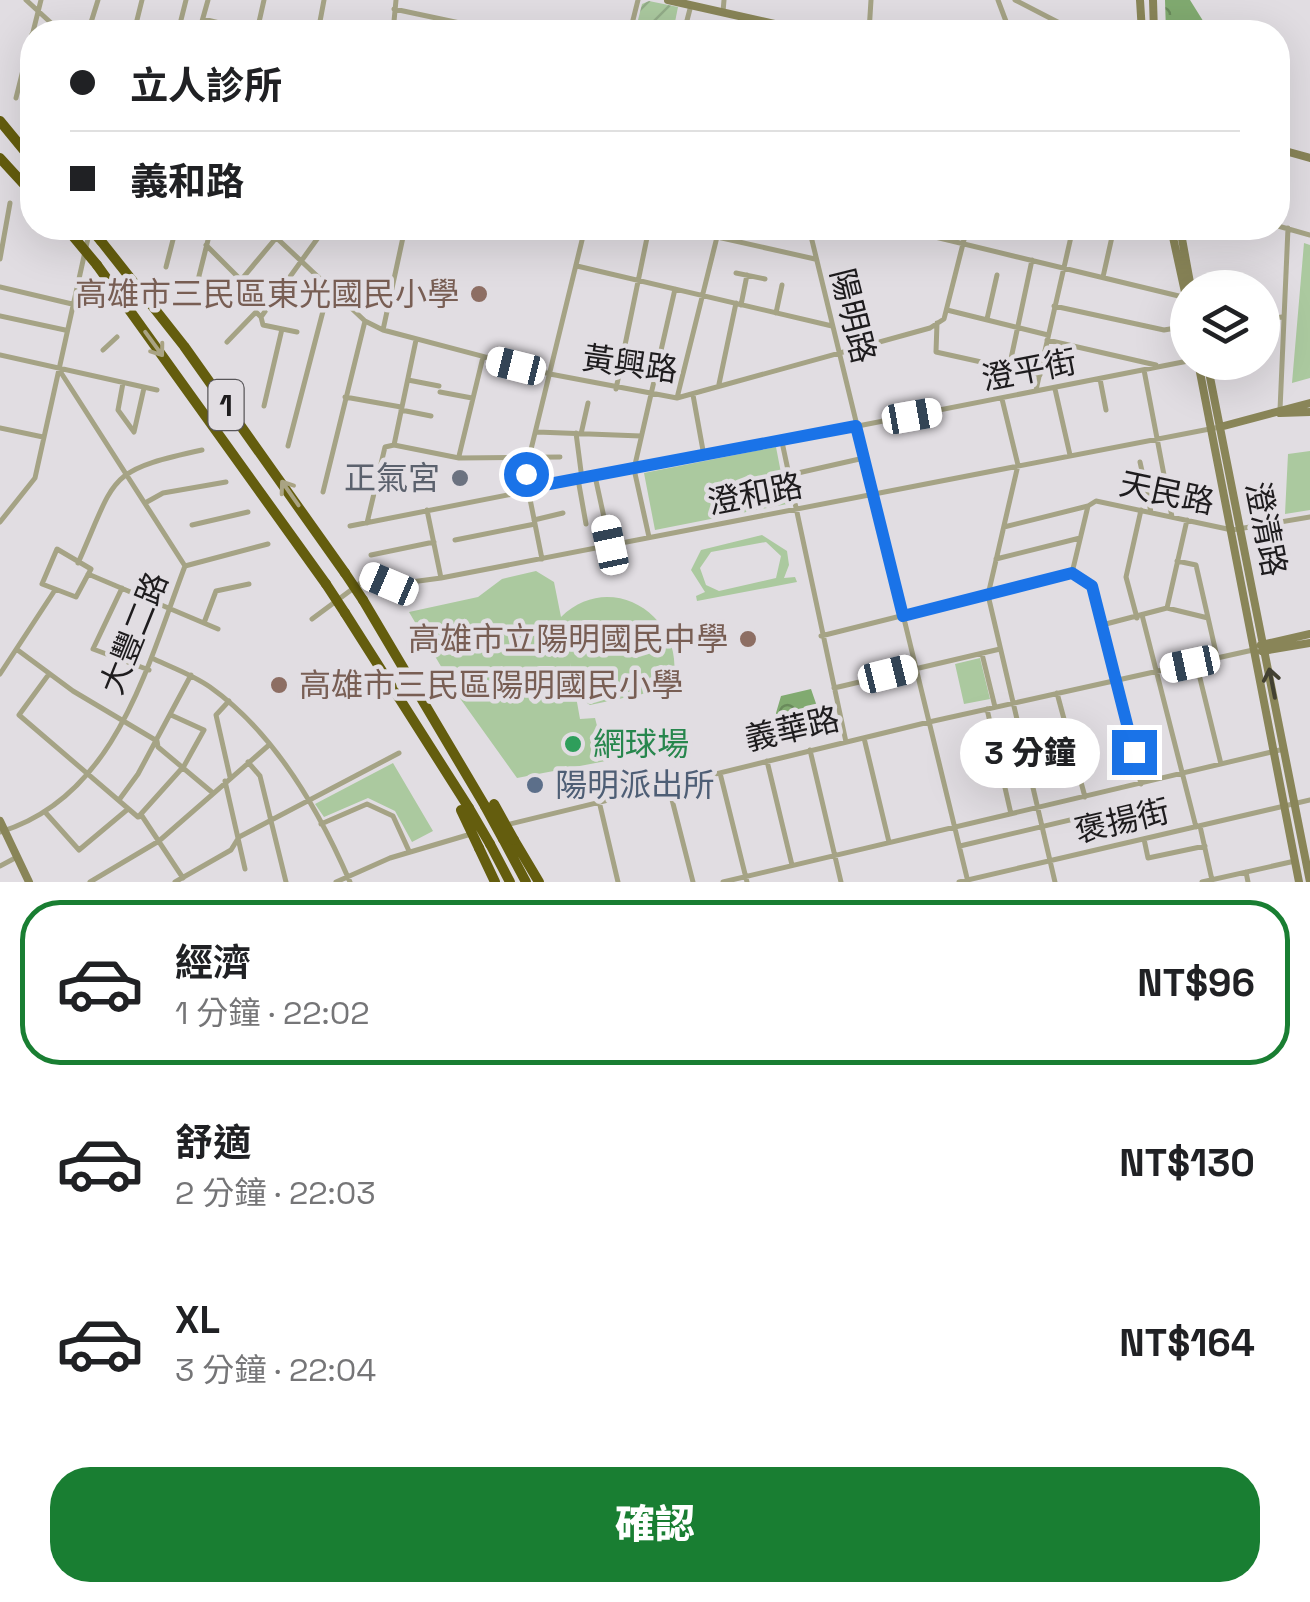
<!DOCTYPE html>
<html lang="zh-TW">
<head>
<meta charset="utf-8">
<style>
  :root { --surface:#fff; --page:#f6f6f6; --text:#202124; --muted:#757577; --line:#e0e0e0; --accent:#197e32 }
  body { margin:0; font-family:"Space Grotesk","Noto Sans TC",sans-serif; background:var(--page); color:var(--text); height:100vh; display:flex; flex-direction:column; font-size:38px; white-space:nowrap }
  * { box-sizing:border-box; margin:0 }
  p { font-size:32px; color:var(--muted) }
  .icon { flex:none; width:55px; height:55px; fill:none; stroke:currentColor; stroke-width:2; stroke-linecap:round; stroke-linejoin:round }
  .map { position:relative; height:882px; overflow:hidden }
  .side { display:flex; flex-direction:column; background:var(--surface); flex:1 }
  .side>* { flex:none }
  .hud { position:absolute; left:20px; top:20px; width:1270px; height:220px; border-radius:40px; box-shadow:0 10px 40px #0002; display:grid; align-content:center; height:220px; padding:0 50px; background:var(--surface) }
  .tools { position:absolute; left:1170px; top:270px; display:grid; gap:20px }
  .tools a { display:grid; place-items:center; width:110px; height:110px; border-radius:50%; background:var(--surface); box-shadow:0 10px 40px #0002; font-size:50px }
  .end { position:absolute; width:45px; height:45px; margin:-22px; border:12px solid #1a73e8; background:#fff; box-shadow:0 0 0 5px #fff }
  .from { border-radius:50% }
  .bubble { position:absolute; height:70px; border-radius:35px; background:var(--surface); box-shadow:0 10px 40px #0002; font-size:32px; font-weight:800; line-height:70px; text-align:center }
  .car { position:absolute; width:30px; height:60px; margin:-30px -15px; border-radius:12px; box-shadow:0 0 8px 2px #0007; background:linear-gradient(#fff 24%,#345 0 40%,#fff 0 76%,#345 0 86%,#fff 0) }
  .hud b { display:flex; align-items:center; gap:35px; height:95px; font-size:38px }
  .hud b+b { border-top:2px solid var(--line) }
  .hud i { width:25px; height:25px; background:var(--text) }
  ul { padding:18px 0 0; list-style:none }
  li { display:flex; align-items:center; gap:30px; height:165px; margin:0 20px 15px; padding:0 30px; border:5px solid transparent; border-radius:40px }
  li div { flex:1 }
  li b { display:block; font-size:38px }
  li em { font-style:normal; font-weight:800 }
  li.active { border-color:var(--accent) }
  li>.icon { width:90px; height:90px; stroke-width:1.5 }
  .cta { display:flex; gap:20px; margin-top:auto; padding:20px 50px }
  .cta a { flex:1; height:115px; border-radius:40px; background:var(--accent); color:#fff; font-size:40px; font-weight:800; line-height:115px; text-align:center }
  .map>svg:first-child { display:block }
  .green { fill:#abc99f; fill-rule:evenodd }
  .forest { fill:url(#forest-crowns) }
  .garden { fill:url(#garden-furrows) }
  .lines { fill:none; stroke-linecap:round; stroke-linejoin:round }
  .street { stroke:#a5a385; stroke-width:5 }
  .secondary { stroke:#898558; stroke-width:8 }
  .highway { stroke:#645d0e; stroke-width:10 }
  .highway-bridge { stroke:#645d0e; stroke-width:10 }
  .oneway { stroke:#a9a383 }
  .oneway2 { stroke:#434132 }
  .route { stroke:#1a73e8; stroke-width:12 }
  .education-dot { fill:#8d6e63; stroke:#e1dde2; stroke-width:4 }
  .worship-dot { fill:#6b7280; stroke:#e1dde2; stroke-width:4 }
  .leisure-dot { fill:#2e9e5b; stroke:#e1dde2; stroke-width:4 }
  .service-dot { fill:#5c6f8a; stroke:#e1dde2; stroke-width:4 }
  .labels { text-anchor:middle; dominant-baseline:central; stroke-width:9; stroke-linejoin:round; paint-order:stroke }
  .shield { fill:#e1dde2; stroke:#585659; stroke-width:2.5 }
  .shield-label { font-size:30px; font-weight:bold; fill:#1e1c1e }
  .education-label { font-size:32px; fill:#785e54; stroke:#e1dde2; text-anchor:end }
  .street-label { font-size:32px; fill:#1e1c1e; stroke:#e1dde2 }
  .worship-label { font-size:32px; fill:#5b616d; stroke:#e1dde2; text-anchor:end }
  .leisure-label { font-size:32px; fill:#27864d; stroke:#e1dde2; text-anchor:start }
  .service-label { font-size:32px; fill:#4e5e75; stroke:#e1dde2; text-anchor:start }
</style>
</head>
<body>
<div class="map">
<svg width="1310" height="882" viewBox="0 0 1310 882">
  <defs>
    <pattern id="forest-crowns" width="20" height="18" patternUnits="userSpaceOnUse" patternTransform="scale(2.5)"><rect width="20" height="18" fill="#81aa70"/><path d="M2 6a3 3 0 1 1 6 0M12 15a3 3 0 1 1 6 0" fill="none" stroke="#698a5b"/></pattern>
    <pattern id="garden-furrows" width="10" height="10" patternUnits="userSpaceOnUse" patternTransform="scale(2.5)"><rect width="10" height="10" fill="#abc99f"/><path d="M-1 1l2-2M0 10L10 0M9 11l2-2" fill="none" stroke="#93ac88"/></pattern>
  </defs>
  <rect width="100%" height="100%" fill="#e1dde2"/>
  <path class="green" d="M1304 243 1310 245V378L1292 383Z
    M776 447 787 504 655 530 644 473Z
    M1310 451V510L1285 514 1288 454Z
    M762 535 787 551 789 565 784 578 795 577 797 582 697 601 696 596 705 592 691 570 701 550ZM766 542 781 556 776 578 719 591 706 585 700 568 711 552Z
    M536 571 554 582 561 617C613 566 692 621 671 688L590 705 578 697 570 663 580 719 595 718 606 761 517 778 459 697 409 612 478 597 502 579Z
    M980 658 990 699 964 704 955 664Z
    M393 763 433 831 412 842 395 811 368 798 324 817 315 804Z"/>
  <path class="forest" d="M1165 0H1190L1210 32H1166Z
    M811 689 821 718 815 726 794 731 778 723 776 713 781 696Z"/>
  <path class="garden" d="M649 1 678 7 673 32H635L642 4Z"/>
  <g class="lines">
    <path class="street" d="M26 0 61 32
      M998 0 1010 32
      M1015 0 1077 32
      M394 9 502 32
      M723 12 724 0
      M203 19 257 32
      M257 31 264 0
      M33 32 41 0
      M88 32 98 0
      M134 32 142 0
      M178 32 186 0
      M199 32 208 0
      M318 32 324 0
      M393 32 396 0
      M630 32 638 0
      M684 32 691 5
      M738 32 742 16
      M869 32 871 0
      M16 98 32 34
      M1278 226 1310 235
      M266 228 365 321 383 330 550 374 677 398 930 328 944 319 967 228
      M677 228 815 259
      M809 228 968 882
      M898 228 1187 298
      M230 234 237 228
      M139 235 142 228
      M206 245 268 307
      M0 259 10 203
      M577 266 832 326
      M166 267 176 228
      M736 273 765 279
      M1103 277 1114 228
      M241 280 276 238
      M0 287 72 304
      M193 300 211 228
      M741 305 747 275
      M1054 306 1164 330 1188 326
      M947 310 1048 335
      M776 313 782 285
      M0 316 65 330
      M261 317 263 325 297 332
      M987 319 997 275
      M1262 320 1282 317
      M937 323 936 352 1040 375
      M383 330 405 228
      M416 340 394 445 459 458 560 457
      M1047 340 1156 365
      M227 342 256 312 261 317 325 228
      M103 350 117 337
      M0 355 157 390
      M1009 368 1032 260
      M1144 370 1172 517
      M1100 379 1106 410
      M408 380 439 386
      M123 383 118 410 134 432 144 388
      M719 384 736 303
      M616 389 649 228
      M1055 389 1070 455
      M1036 390 1073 228
      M440 392 472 398
      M693 395 704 456
      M345 397 401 407
      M677 398 717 237
      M1002 399 1018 465 988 595 1055 882
      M264 406 282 329
      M401 410 431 416
      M1280 410 1288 228
      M0 428 43 437
      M537 432 641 436
      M576 433 582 479
      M581 434 588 403
      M782 442 846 742
      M288 446 329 288
      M459 456 483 357
      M1140 462 1151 512
      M789 475 864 458
      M595 476 610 545
      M578 479 586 524
      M377 483 398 487
      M323 492 365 321
      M145 503 163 493 226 482
      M427 510 441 578
      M534 520 563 513
      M0 522 35 478 90 229
      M367 523 385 447 394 445
      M192 525 248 512
      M350 526 1188 361
      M1004 527 1088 506
      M649 537 634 469 675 289
      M455 540 535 524
      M57 549 91 569 76 597 42 584Z
      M371 555 434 542
      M542 559 525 474 585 228
      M996 559 1080 538
      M1177 561 1196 565 1217 657
      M78 563C117 476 105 471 202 450
      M185 566 268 544
      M1072 573 1092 586 1141 784
      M88 574 218 629
      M122 588 93 649 149 670
      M1167 608 1187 520
      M1142 615 1196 827
      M1137 618 1126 577 1141 510
      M312 619 370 576 389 585 441 578 1220 427
      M204 623 216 591 249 584
      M1102 625 1167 608 1208 618
      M821 636 1072 573 1088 506 1096 501 1232 530 1310 517
      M19 651 73 691 157 741 158 747 213 793
      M982 654 995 707
      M154 659C173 668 193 675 210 687 275 733 319 810 350 882
      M1196 662 1221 764
      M0 674 55 590
      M49 674 19 715 138 817 142 816 183 878
      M834 688 1000 649
      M1057 693 1085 797
      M229 701 216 715 230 777
      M987 709 1011 814
      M864 738 889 842
      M810 750 841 882
      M767 761 792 865
      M248 762 260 776 286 882
      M720 773 747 882
      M225 781 245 869
      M668 784 693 882
      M119 800 138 774 191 675
      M599 801 618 882
      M45 812 79 850 128 809
      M140 815 184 766 204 730 171 715
      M321 824 367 804 393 816 409 851
      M506 825 929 722 1253 650
      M1200 826 1212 880
      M0 832C116 797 147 666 185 566L58 368
      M1144 839 1148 858 1205 846
      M960 846 1146 802
      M0 866 17 857
      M1246 872 1248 882
      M90 882 159 841 269 745
      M175 882 231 850 239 837 399 753
      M336 882 390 858 471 834
      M723 882 1284 749
      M959 882 1310 800
      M1202 882 1295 861"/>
    <path class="secondary" d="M668 0 810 32
      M1140 0 1142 32
      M1153 0 1154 32
      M1278 149 1310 158
      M1171 228 1188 306
      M1180 228 1191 288
      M1198 362 1299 882
      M1207 362 1310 882
      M1280 413 1310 412
      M1220 427 1310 403
      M1261 645 1310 634
      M1262 651 1310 643
      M0 821 29 882"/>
    <path class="highway" d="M0 121 32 160
      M0 158 32 193
      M101 241 184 346 345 573
      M97 265 326 584
      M363 600 485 806
      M345 613 469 808
      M503 839 526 882
      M514 840 539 882
      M490 844 510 882
      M479 848 495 882"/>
    <path class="highway-bridge" d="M90 228 101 241
      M72 235 97 265
      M345 573 363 600
      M326 584 345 613
      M494 804 514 840
      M485 806 503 839
      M469 808 490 844
      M461 810 479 848"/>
  </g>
  <defs><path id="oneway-shaft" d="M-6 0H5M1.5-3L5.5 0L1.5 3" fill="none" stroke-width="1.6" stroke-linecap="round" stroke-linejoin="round" transform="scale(2.5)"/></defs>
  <g class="oneway">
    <use href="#oneway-shaft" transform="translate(154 344) rotate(54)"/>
    <use href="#oneway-shaft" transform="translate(290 493) rotate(-125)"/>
  </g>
  <use class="oneway2" href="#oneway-shaft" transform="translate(1272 683) rotate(-101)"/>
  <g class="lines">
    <path class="route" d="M526 474 528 488 856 426 903 616 1072 573 1092 586 1134 752"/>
  </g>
  <g class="education-dot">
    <circle cx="479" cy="294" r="10"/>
    <circle cx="748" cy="639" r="10"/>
    <circle cx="279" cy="685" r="10"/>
  </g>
  <circle class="worship-dot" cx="460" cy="478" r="10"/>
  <circle class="leisure-dot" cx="573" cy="744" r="10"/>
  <circle class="service-dot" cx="535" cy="785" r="10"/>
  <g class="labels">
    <rect class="shield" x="208.5" y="380" width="35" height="50" rx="8"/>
    <g class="shield-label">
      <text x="226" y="405">1</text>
    </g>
    <g class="education-label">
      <text x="459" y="294">高雄市三民區東光國民小學</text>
      <text x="728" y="639">高雄市立陽明國民中學</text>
      <text x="299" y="685" text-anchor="start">高雄市三民區陽明國民小學</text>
    </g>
    <g class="street-label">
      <text transform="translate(853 316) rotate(76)">陽明路</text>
      <text transform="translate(630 364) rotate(8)">黃興路</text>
      <text transform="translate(1029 370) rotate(-11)">澄平街</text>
      <text transform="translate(1167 493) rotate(12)">天民路</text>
      <text transform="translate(755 494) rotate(-11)">澄和路</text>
      <text transform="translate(1266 529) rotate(79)">澄清路</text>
      <text transform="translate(134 633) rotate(-68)">大豐二路</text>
      <text transform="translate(792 729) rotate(-13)">義華路</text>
      <text transform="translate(1122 821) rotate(-13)">褒揚街</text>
    </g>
    <g class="worship-label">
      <text x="440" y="478">正氣宮</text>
    </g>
    <g class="leisure-label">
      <text x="593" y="744">網球場</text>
    </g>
    <g class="service-label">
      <text x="555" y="785">陽明派出所</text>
    </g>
  </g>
</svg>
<div class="tools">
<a><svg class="icon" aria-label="layers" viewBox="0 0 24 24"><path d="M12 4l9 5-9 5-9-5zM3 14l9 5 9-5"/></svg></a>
</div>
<i class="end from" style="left:526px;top:474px"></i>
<i class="end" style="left:1134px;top:752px"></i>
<div class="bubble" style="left:960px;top:718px;width:140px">3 分鐘</div>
<i class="car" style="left:516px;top:366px;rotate:284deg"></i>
<i class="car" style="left:912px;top:416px;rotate:80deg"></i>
<i class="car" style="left:610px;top:545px;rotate:348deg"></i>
<i class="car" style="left:389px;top:584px;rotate:293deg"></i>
<i class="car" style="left:1190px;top:664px;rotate:258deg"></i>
<i class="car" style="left:888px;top:674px;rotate:76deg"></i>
<div class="hud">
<b><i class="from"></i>立人診所</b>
<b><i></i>義和路</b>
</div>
</div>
<section class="side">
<ul>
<li class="active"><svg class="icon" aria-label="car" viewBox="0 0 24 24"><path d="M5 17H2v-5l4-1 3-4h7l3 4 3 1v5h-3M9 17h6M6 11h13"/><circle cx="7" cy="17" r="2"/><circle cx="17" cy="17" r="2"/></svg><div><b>經濟</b><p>1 分鐘 · 22:02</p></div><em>NT$96</em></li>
<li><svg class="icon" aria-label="car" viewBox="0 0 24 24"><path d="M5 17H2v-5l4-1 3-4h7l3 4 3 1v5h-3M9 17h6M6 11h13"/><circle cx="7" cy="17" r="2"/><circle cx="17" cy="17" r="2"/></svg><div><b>舒適</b><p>2 分鐘 · 22:03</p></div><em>NT$130</em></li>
<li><svg class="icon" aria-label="car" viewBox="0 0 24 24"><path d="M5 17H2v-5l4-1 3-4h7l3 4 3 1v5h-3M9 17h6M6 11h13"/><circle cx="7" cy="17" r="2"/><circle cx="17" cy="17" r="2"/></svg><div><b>XL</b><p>3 分鐘 · 22:04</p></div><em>NT$164</em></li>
</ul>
<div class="cta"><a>確認</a></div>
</section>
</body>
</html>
